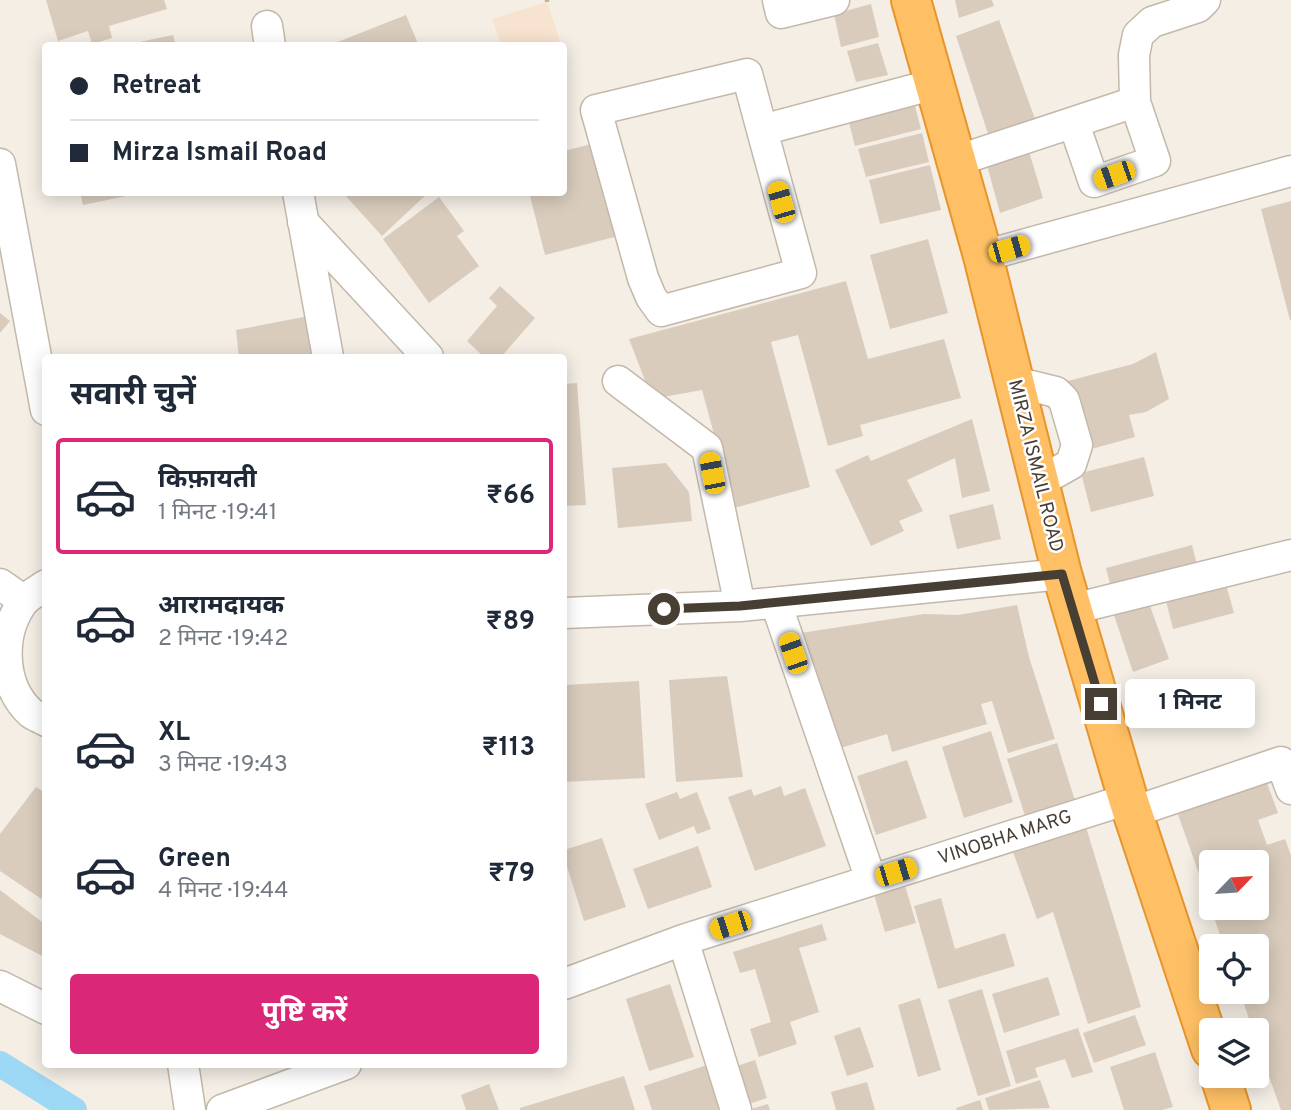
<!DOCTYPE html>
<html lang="hi">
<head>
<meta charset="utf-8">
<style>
  :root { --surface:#fff; --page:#f2f2f3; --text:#1f2937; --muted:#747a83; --line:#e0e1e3; --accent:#db2777 }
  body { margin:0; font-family:Overpass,"Noto Sans Devanagari",sans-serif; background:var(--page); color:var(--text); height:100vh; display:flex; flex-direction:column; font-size:26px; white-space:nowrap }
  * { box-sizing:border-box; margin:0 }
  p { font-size:23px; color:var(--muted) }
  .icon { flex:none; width:38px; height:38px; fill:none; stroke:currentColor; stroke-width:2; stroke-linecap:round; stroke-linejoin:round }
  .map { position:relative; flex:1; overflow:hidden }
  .details { position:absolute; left:42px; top:354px; width:525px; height:714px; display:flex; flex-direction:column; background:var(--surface); border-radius:7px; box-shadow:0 4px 18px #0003 }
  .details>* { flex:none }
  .top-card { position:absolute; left:42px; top:42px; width:525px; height:154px; border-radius:7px; box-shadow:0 4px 18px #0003; display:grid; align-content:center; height:154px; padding:0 28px; background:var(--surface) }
  .needle { width:46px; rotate:65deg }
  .buttons { position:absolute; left:1199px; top:850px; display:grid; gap:14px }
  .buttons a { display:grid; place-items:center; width:70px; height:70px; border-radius:7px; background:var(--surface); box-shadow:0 4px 18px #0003; font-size:35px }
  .end { position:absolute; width:32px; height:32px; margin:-16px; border:9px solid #473e34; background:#fff; box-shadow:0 0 0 4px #fff }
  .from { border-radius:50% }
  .bubble { position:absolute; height:49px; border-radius:7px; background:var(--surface); box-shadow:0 4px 18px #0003; font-size:23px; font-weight:700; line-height:49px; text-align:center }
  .car { position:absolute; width:21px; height:42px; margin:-21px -10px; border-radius:9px; box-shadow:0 0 5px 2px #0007; background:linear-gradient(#f5c518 24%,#345 0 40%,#f5c518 0 76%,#345 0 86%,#f5c518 0) }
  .top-card b { display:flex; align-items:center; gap:24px; height:66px; font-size:26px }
  .top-card b+b { border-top:2px solid var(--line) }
  .top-card i { width:18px; height:18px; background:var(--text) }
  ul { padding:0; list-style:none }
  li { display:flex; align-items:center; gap:21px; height:116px; margin:0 14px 10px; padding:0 14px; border:4px solid transparent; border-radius:7px }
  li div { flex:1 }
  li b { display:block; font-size:26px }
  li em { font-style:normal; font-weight:700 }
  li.selected { border-color:var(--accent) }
  li>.icon { width:63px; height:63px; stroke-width:1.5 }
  h2 { padding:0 28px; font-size:32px; line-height:84px }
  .primary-button { display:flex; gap:14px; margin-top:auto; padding:14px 28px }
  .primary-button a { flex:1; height:80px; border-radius:7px; background:var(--accent); color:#fff; font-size:28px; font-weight:700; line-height:80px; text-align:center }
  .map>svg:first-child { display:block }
  .commercial { fill:#f7e3cf }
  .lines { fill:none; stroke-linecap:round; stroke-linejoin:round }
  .canal { stroke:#9dd8f5; stroke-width:26 }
  .building { fill:#d9ccbd }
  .minor-casing { stroke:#c3b8aa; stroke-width:33 }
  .highway-casing { stroke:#e8942b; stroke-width:42 }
  .path { stroke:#c3b097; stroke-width:4.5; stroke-dasharray:3.5 3.5; stroke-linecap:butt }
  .minor { stroke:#fff; stroke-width:30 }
  .highway { stroke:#ffc065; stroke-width:38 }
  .route { stroke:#473e34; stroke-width:9 }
  .labels { text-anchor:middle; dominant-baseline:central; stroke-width:5; stroke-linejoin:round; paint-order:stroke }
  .street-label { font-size:19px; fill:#473e34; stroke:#fff }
</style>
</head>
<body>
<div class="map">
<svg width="1291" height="1110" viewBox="0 0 1291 1110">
  <rect width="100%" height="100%" fill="#f4eee5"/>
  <path class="commercial" d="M547 2 560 41 547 45H501L492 19Z"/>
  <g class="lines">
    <path class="canal" d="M0 1064 74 1110"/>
  </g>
  <path class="building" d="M46 0H164L167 9 109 26 112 38 92 44 88 31 58 41Z
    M955 0H992L994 6 959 18Z
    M871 4 879 37 841 47 834 14Z
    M406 15 419 46H330V45Z
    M999 20 1038 127 991 143 956 36Z
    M173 35 176 46H130V44Z
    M878 43 888 75 856 82 847 51Z
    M912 94 921 129 855 146 846 111Z
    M922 133 929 162 866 177 858 149Z
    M599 142 622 235 545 255 529 192H564V151Z
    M1027 145 1043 198 1000 213 985 158Z
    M930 165 941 210 880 224 869 180Z
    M80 192H136V194L83 205Z
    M346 192H429L382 236 344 194Z
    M439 197 464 231 457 236 479 266 429 303 383 239Z
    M1291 201V320H1290L1261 209Z
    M928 239 948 313 890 329 870 255Z
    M846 281 868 359 944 339 961 398 860 425 863 436 828 446 798 335 771 342 810 487 734 508 702 390 652 399 629 339Z
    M500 286 535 318 501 357H484L467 341 497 306 489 298Z
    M0 313 10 321 0 333Z
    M314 315 320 357H239L236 330Z
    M1156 352 1169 399 1146 412 1129 415 1135 437 1084 451 1064 382 1133 364Z
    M577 383 586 505 564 506V384Z
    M972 419 990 491 962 498 955 458 907 480 923 511 899 521 904 531 871 546 835 470 868 455 871 461Z
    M1144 457 1154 496 1091 512 1081 473Z
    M666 463 689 492 692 521 618 528 612 468Z
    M993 504 1001 539 957 549 949 515Z
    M1192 545 1197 565 1111 588 1106 568Z
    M1225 581 1234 613 1173 629 1165 597Z
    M1149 603 1169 659 1133 672 1114 615Z
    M1017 605 1029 657 1055 739 1008 753 992 701 981 704 987 724 892 752 887 734 834 750 801 633 924 614 958 615Z
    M727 676 743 777 676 782 669 680Z
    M639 681 645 778 564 782V685Z
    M991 731 1013 802 964 818 942 747Z
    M1057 743 1076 804 1026 819 1007 759Z
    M907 760 927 818 876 835 857 776Z
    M1264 775 1278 813 1258 820 1267 845 1285 839 1291 855V1110H1281L1256 1040V1031H1253L1240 992H1256V947H1224L1211 908H1256V863H1211V908L1175 806Z
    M781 786 784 796 805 788 826 846 755 871 728 797 751 789 754 796Z
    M36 787 46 793V902L0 871V834Z
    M677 792 680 799 697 792 711 829 697 834 694 826 659 840 645 804Z
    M1085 824 1141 1007 1088 1024 1053 912 1037 919 1012 849Z
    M602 838 626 907 584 921 564 857V850Z
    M698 846 712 887 648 909 633 869Z
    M904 882 916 923 885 932 873 891Z
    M0 890 46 925V958L0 934Z
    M941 898 955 949 1005 933 1015 966 938 989 914 906Z
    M822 924 827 940 799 948 819 1012 790 1022 797 1044 759 1057 750 1029 771 1022 755 969 740 973 733 952Z
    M1048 977 1060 1015 1004 1033 992 994Z
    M670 984 694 1057 649 1071 626 999Z
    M982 989 1011 1086 978 1096 948 1000Z
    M920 998 941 1070 918 1077 898 1005Z
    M1135 1015 1146 1045 1094 1063 1083 1033Z
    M860 1027 874 1067 847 1076 834 1036Z
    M1078 1028 1093 1072 1072 1078 1065 1059 1035 1068 1038 1077 1016 1084 1006 1051Z
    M1155 1052 1173 1107 1162 1110H1124L1110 1067Z
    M755 1060 767 1098 743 1106 731 1068Z
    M710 1064 725 1107 717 1110H652L644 1086Z
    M624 1076 635 1110H520V1108Z
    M1040 1080 1050 1108 989 1110 985 1098Z
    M867 1082 875 1110H836L831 1092Z
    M489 1084 499 1110H466L461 1095Z
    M980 1100 983 1110H957L956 1108Z
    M768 1104 770 1110H752L751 1109Z"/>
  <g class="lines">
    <defs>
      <path id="minor" d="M778 0 781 13 834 0
        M267 26 270 46
        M1135 102 1134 55 1138 35 1152 22 1198 7 1205 0
        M762 130 801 273 661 311 651 297 643 278 596 110 747 74 762 130 935 84
        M956 161 1135 102 1155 161 1094 182 1074 124
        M0 164 46 410
        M298 192 328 357
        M303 222 428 357
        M983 256 1291 171
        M618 381 707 448 740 606
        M1015 382 1056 392 1064 400 1077 445 1071 464 1039 482
        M0 584 24 601
        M46 585C39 590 29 595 23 602 0 633 0 685 31 713 35 716 41 718 46 721
        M776 603 871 880
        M1073 609 1291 555
        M564 613 740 606 1062 574
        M1133 812 1281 762 1291 789
        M683 940 736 1110
        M564 984 683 940 1128 799
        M0 986 46 1009
        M183 1064 190 1110
        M222 1110 346 1064"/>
      <path id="highway" d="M911 0 983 256 1062 574 1128 799 1211 1049
        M1220 1076 1231 1110"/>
    </defs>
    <use href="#minor" class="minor-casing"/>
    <use href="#highway" class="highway-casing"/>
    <path class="path" d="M547 0V2"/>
    <use href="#minor" class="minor"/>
    <use href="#highway" class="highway"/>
  </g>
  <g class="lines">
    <path class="route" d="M664 609 740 606 1062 574 1101 704"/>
  </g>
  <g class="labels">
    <g class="street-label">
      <text transform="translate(1035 466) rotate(76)">MIRZA ISMAIL ROAD</text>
      <text transform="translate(1005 838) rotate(-18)">VINOBHA MARG</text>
    </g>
  </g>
</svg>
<div class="buttons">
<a><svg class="needle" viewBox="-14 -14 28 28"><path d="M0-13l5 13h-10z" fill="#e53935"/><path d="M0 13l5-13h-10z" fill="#747a83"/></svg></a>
<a><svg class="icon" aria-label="locate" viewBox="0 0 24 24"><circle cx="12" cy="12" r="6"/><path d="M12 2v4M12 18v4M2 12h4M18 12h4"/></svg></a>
<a><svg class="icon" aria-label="layers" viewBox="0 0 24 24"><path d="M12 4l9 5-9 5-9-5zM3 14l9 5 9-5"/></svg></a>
</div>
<i class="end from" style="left:664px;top:609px"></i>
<i class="end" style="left:1101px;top:704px"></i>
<div class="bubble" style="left:1125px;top:679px;width:130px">1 मिनट</div>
<i class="car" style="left:1114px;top:175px;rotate:251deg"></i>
<i class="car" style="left:781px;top:202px;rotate:344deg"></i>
<i class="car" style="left:1009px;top:249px;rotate:74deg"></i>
<i class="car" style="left:712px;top:473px;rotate:349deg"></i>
<i class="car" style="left:793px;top:653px;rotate:341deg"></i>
<i class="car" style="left:896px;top:872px;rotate:73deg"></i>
<i class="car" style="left:730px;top:925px;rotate:252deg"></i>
<div class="top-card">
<b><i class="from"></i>Retreat</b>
<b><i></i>Mirza Ismail Road</b>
</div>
<section class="details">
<h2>सवारी चुनें</h2>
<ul>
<li class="selected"><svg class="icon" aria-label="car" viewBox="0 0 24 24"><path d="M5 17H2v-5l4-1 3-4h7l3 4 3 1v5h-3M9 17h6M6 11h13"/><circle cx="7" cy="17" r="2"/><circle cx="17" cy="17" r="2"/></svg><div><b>किफ़ायती</b><p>1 मिनट · 19:41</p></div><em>₹66</em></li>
<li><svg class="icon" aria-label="car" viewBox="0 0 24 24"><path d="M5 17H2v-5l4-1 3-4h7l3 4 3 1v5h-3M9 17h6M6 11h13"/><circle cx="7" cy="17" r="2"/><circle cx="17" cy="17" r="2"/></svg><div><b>आरामदायक</b><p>2 मिनट · 19:42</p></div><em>₹89</em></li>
<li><svg class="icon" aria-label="car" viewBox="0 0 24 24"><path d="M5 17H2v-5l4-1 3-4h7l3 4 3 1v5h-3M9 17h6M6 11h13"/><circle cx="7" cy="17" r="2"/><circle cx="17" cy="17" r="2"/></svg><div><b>XL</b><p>3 मिनट · 19:43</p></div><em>₹113</em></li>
<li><svg class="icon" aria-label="car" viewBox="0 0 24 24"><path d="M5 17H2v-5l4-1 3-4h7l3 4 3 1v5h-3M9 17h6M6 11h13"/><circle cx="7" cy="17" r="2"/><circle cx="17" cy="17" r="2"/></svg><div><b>Green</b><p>4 मिनट · 19:44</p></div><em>₹79</em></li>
</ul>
<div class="primary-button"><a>पुष्टि करें</a></div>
</section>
</div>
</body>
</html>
